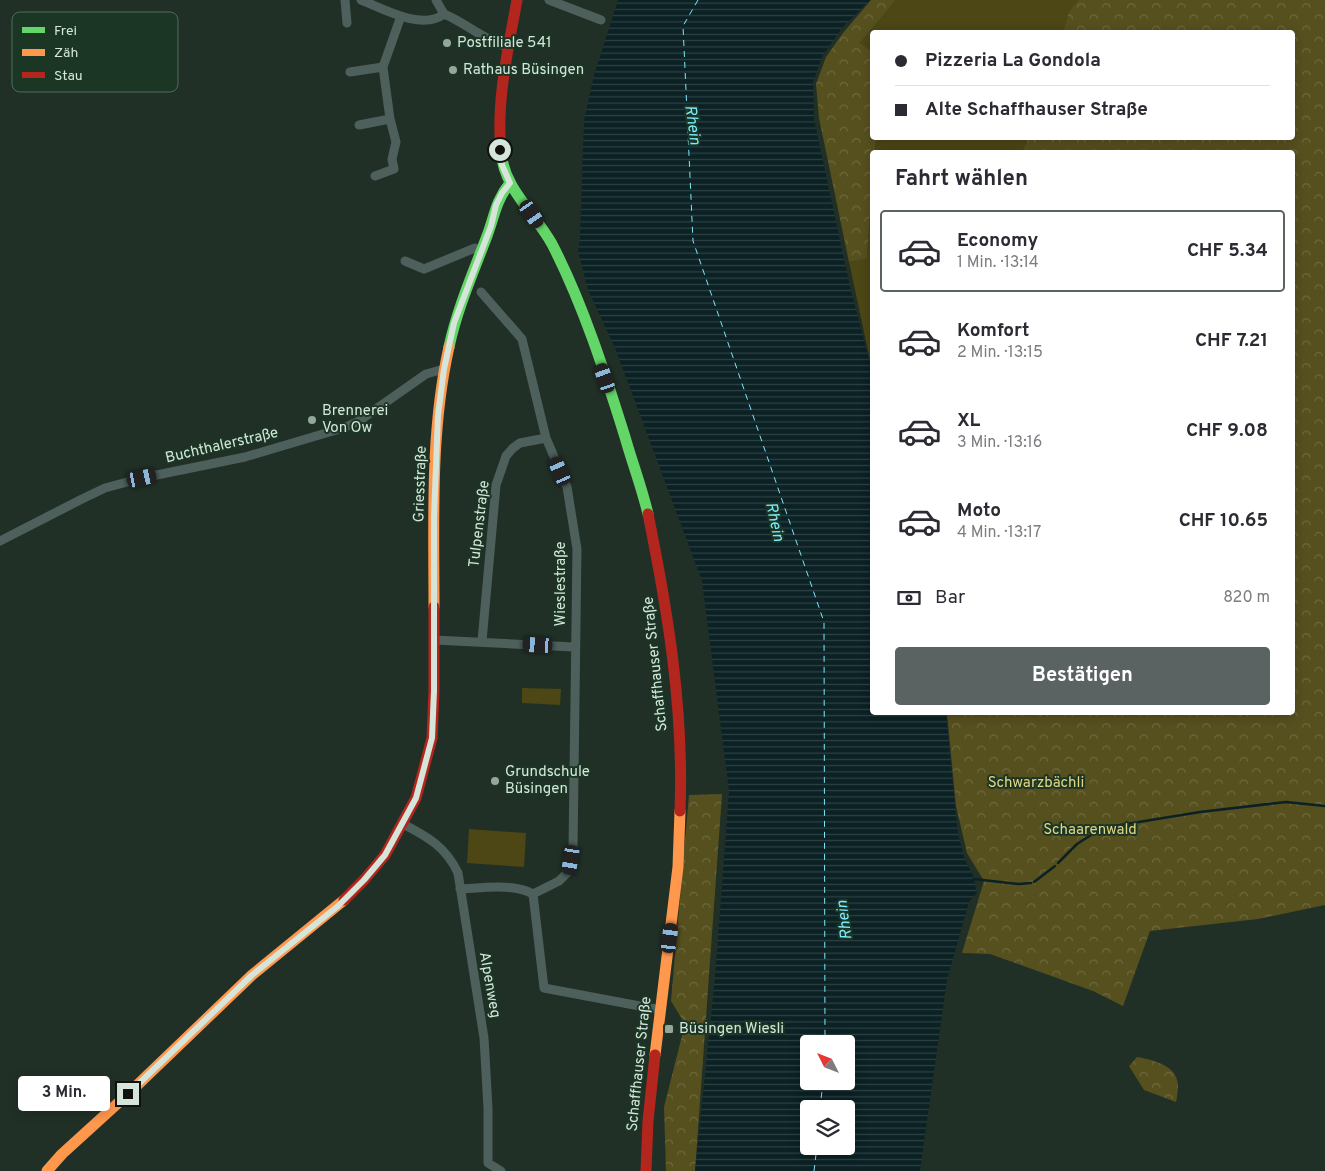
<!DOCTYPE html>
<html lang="de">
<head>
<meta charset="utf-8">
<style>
  :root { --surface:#fff; --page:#f2f2f3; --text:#2b2b33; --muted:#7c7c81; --line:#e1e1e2; --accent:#5b6262 }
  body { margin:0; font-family:Overpass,sans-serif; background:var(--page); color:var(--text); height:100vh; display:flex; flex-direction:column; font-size:19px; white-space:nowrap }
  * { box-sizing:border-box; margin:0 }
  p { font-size:16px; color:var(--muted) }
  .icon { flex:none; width:28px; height:28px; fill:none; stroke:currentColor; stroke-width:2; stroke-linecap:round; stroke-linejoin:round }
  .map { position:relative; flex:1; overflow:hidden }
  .panel { position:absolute; left:870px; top:150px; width:425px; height:565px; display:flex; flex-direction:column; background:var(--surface); border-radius:5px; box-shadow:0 2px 12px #0003 }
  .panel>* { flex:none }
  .top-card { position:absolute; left:870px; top:30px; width:425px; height:110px; border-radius:5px; box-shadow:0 2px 12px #0003; display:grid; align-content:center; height:110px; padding:0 25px; background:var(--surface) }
  .needle { width:32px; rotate:312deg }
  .fabs { position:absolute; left:800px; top:1035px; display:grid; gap:10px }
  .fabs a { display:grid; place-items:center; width:55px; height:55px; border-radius:5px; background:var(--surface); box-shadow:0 2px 12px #0003; font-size:25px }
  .end { position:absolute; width:22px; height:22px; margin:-11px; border:6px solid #d5e5da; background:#111; box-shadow:0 0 0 2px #111 }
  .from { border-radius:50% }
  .bubble { position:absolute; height:35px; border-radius:5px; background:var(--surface); box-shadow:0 2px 12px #0003; font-size:16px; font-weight:700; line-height:35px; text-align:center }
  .car { position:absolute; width:15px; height:30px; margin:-15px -8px; border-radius:6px; box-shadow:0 0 4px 1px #0007; background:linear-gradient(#222 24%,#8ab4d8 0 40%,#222 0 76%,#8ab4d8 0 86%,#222 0) }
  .top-card b { display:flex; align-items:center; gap:18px; height:48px; font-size:19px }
  .top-card b+b { border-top:1px solid var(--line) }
  .top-card i { width:12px; height:12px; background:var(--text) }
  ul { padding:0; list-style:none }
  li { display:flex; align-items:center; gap:15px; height:82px; margin:0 10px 8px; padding:0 15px; border:2px solid transparent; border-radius:5px }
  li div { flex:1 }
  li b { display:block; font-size:19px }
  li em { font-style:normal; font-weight:700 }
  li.current { border-color:var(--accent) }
  li>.icon { width:45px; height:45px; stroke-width:1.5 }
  h2 { padding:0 25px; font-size:22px; line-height:60px }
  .pay { display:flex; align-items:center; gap:12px; height:55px; padding:0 25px; font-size:19px }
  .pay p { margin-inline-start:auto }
  .cta { display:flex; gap:10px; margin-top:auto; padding:10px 25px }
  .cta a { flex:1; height:58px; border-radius:5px; background:var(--accent); color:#fff; font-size:20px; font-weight:700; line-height:58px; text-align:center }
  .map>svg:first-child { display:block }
  .green { fill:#4c4715 }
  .forest { fill:url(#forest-crowns) }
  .water { fill:url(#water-rules); fill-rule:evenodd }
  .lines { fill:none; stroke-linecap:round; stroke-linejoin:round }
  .stream { stroke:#0b2124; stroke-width:2.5 }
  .ferry { stroke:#7be9fe; stroke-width:1; stroke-dasharray:6 5; stroke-linecap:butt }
  .street { stroke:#4d605c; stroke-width:9 }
  .fast { stroke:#63d668; stroke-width:11 }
  .slow { stroke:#ff974d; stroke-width:11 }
  .jam { stroke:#b3261e; stroke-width:11 }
  .route { stroke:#d5e5da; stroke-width:6 }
  .poi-dot { fill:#96a69b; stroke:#1b3625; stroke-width:2 }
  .labels { text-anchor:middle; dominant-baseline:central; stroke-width:4; stroke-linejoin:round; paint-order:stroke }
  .poi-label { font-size:15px; fill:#d5e5da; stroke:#1b3625; text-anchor:start }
  .street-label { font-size:15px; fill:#d5e5da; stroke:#1b3625 }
  .park-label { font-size:15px; fill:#e3d683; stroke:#1b3625 }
  .water-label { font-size:16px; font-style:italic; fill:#7be9fe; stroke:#1b3625 }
  .key { fill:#1b3625; stroke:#536b5b; stroke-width:1 }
  .key-label { font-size:14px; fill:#d5e5da }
</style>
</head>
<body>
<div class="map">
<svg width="1325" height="1171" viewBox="0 0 1325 1171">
  <defs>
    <pattern id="forest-crowns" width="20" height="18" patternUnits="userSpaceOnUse" patternTransform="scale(1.25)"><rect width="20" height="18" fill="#56501f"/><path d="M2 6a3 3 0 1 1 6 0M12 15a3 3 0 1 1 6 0" fill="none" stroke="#6d693f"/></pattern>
    <pattern id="water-rules" width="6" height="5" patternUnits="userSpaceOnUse" patternTransform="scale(1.25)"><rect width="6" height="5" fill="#0b2124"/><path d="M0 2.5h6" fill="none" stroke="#2e4143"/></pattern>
  </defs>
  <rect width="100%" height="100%" fill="#213026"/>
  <path class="green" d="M896 0H1078L1069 11 1063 32H872V51L860 43Z
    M876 138H1029L1021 152H993L988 150 986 152H875Z
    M872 181V369L849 262 867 257Z
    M522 688 561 689 560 705 522 703Z
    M469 829 526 833 524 867 467 863Z"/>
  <path class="forest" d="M871 0H896L860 43 872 51V138H876L875 152H872V181L867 258 849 262 819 118 816 84 826 57 843 33Z
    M1078 0H1325V905L1258 919 1150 931 1123 1006 1093 991 990 954 962 953 984 881 967 853 956 806 947 713 1292 712V152H1021L1029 138H1292V32H1063L1069 11Z
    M722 794 695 1171H666L664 1107 685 1024 671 1001 689 795Z
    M1137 1057C1153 1060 1177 1065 1178 1085 1178 1090 1177 1097 1176 1102L1144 1090 1129 1066Z"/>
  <path class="water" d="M618 0H870L842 28 823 55 813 82 814 119 850 287 872 370V712L946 713 958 834 965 860 973 875 977 893 969 902 947 980 920 1171H695L715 977 729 791 702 581 615 348 588 290 578 251 580 237 584 120 594 75ZM809 1044H846V1081H809ZM809 1109H846V1146H809Z"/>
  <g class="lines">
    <path class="stream" d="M1058 863 1077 844 1102 828 1200 812 1286 802 1325 806
      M974 879 1019 884 1031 883
      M1034 882 1055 866"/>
    <path class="ferry" d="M698 0 683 26 693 241 824 622 825 1044
      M820 1109 823 1081
      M814 1171 817 1146"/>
    <path class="street" d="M345 0 347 23
      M361 0C384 9 422 31 444 14 466 23 485 41 508 47
      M436 0 444 14
      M549 0 601 20
      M350 72 383 67
      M359 125 390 119
      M375 176 394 169 392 159 396 142 390 119 383 67 401 16
      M405 261 424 269 475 248 482 250
      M0 541 82 499 105 488 142 478 245 457 343 428 359 421 426 374 444 369
      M434 640 574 647
      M482 641 496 485 506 456 513 448 520 443 546 438
      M403 824C428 837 446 847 458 873L484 1038 488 1108V1163L501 1171
      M460 889C482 888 514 883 533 894L559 881 570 870 573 849 577 549 567 487 546 438 522 339 481 292
      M533 894 544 988 661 1010"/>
    <path class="fast" d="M501 152C504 189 535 213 552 244 583 304 605 373 625 437 632 462 642 488 648 514
      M449 347C457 309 473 273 487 236 495 215 495 202 510 183"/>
    <path class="slow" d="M434 607C434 521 430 431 449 347
      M655 1055 678 867 680 811
      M47 1171 62 1154 128 1094 252 975 344 900"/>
    <path class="jam" d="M501 152C496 101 508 50 517 0
      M648 514C668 612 684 710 680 811
      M344 900 364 880 385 855 416 798 432 738 434 691V607
      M646 1171 648 1121 655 1055"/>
  </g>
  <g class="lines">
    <path class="route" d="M128 1094 252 975 338 906 364 880 385 855 416 798 432 738 434 691V517L438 415 444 369 454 323 491 226 496 205 502 193 510 183 502 165 500 150"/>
  </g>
  <g class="poi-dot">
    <circle cx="447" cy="43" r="5"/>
    <circle cx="453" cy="70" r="5"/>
    <circle cx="312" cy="420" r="5"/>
    <circle cx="495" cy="781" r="5"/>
    <rect x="664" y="1024" width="10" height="10" rx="2.5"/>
  </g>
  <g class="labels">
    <g class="poi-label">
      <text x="457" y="43">Postfiliale 541</text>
      <text x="463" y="70">Rathaus Büsingen</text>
      <text x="322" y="411">Brennerei<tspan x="322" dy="17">Von Ow</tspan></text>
      <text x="505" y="772">Grundschule<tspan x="505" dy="17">Büsingen</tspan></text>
      <text x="679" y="1029">Büsingen Wiesli</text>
    </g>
    <g class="street-label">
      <text transform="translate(222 446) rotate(-13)">Buchthalerstraße</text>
      <text transform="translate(421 484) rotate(-88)">Griesstraße</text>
      <text transform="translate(480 524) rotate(-83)">Tulpenstraße</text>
      <text transform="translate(561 584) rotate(-90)">Wieslestraße</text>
      <text transform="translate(656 664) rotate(-96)">Schaffhauser Straße</text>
      <text transform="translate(489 985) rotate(80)">Alpenweg</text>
      <text transform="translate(640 1064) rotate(-84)">Schaffhauser Straße</text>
    </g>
    <g class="park-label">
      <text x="1036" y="783">Schwarzbächli</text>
      <text x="1090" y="830">Schaarenwald</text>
    </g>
    <g class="water-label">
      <text transform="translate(692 125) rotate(82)">Rhein</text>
      <text transform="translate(774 522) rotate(78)">Rhein</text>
      <text transform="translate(845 920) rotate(-97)">Rhein</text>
    </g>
  </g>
  <rect x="12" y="12" width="166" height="80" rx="8" class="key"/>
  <rect x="22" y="27" width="23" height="6" fill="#63d668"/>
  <rect x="22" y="49" width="23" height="7" fill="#ff974d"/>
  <rect x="22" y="72" width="23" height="6" fill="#b3261e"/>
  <g class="key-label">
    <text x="54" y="35">Frei</text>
    <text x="54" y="57">Zäh</text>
    <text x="54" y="80">Stau</text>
  </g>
</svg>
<div class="fabs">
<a><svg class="needle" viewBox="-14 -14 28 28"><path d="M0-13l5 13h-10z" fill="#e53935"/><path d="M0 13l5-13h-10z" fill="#7c7c81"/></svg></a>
<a><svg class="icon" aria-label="layers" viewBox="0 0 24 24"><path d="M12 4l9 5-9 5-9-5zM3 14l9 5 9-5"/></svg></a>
</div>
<i class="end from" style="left:500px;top:150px"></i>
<i class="end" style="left:128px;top:1094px"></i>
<div class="bubble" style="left:18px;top:1076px;width:92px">3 Min.</div>
<i class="car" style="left:532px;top:214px;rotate:145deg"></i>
<i class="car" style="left:605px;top:378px;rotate:341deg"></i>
<i class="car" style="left:560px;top:471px;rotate:336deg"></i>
<i class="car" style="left:142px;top:478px;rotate:78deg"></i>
<i class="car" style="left:538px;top:645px;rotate:273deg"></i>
<i class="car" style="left:571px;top:860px;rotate:189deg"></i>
<i class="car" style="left:670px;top:938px;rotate:7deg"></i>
<div class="top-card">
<b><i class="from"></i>Pizzeria La Gondola</b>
<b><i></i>Alte Schaffhauser Straße</b>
</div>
<section class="panel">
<h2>Fahrt wählen</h2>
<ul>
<li class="current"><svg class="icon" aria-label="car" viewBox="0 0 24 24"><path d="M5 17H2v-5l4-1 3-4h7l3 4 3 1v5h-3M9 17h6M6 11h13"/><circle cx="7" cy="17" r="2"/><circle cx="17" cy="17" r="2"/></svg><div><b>Economy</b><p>1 Min. · 13:14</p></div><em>CHF 5.34</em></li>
<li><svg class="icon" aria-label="car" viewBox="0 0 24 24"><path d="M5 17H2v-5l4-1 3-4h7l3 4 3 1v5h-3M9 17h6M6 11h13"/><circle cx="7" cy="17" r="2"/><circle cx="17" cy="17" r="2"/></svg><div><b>Komfort</b><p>2 Min. · 13:15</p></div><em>CHF 7.21</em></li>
<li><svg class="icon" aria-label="car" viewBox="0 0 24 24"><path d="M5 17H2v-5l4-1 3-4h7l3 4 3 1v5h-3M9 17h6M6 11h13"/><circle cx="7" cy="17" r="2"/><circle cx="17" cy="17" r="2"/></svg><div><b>XL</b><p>3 Min. · 13:16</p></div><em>CHF 9.08</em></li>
<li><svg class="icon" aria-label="car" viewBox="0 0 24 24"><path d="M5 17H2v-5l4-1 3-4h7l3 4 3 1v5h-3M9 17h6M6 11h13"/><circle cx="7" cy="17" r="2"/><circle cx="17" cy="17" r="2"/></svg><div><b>Moto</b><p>4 Min. · 13:17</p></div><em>CHF 10.65</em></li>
</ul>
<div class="pay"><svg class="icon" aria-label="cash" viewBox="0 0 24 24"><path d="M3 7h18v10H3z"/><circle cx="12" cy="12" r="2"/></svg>Bar<p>820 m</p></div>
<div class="cta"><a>Bestätigen</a></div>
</section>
</div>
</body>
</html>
